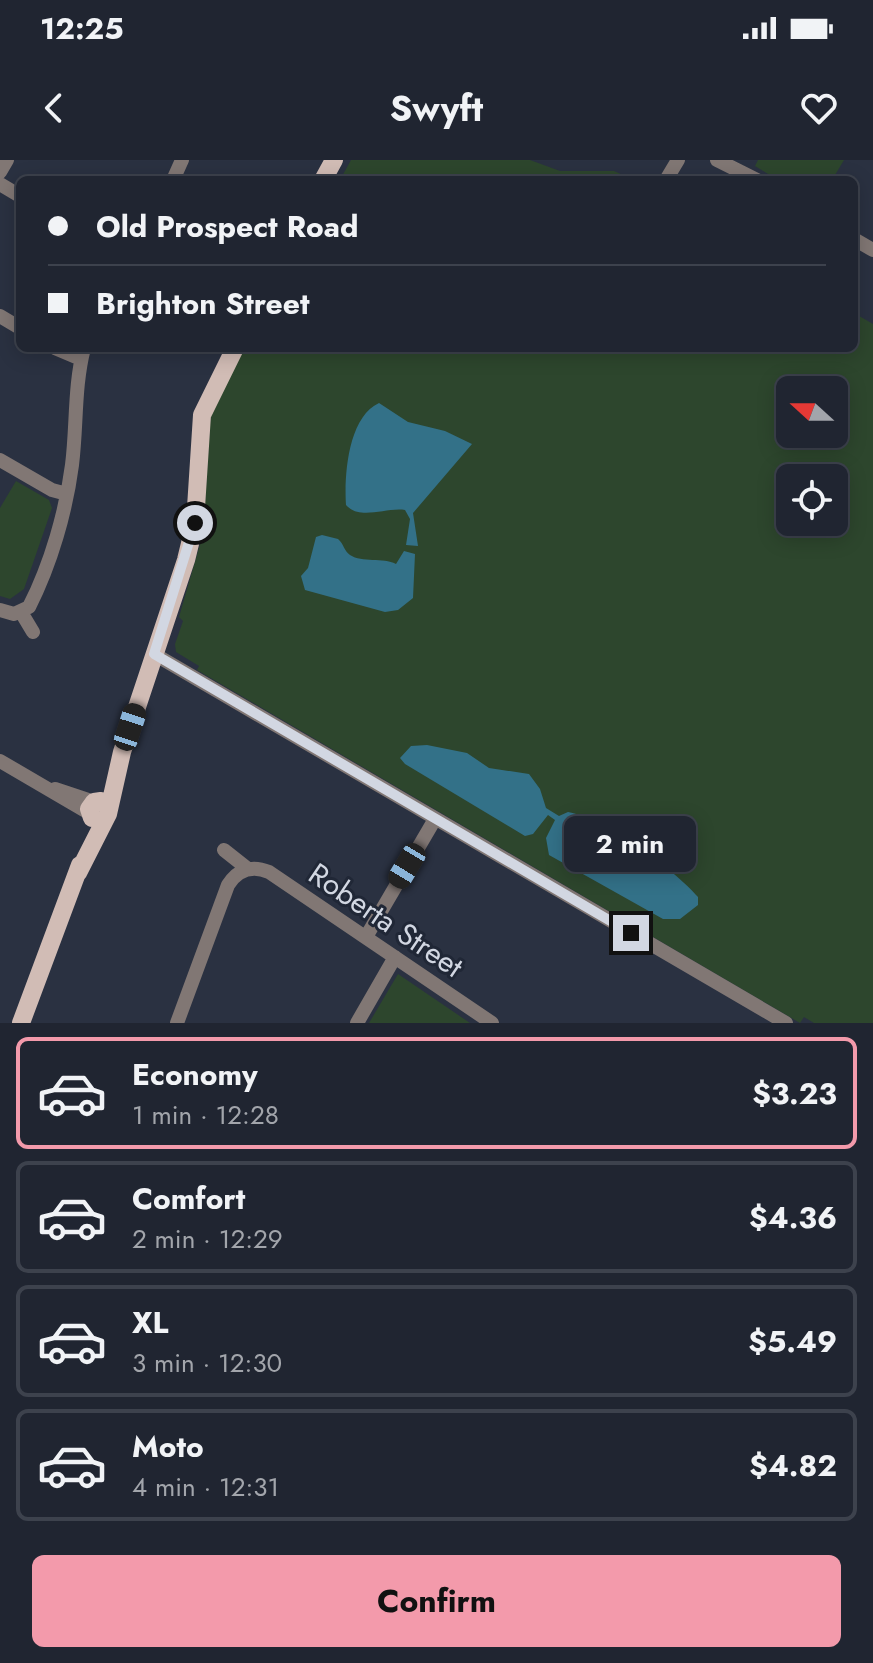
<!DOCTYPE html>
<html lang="en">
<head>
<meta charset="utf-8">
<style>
  :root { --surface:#202531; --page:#2d313d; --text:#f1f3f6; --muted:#a2a5ab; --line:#3d424d; --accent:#f39aab }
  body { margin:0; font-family:Jost,sans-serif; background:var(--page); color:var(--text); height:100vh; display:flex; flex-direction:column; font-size:30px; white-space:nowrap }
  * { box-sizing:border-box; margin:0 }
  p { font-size:26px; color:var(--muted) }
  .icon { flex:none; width:44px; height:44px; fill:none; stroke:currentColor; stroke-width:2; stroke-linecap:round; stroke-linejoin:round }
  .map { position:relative; height:863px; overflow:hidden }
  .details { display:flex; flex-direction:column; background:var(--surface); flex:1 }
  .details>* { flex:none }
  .hud { position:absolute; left:16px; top:16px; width:842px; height:176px; border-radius:12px; box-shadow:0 4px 20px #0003,0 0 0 2px var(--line); display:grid; align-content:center; height:176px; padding:0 32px; background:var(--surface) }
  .needle { width:52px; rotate:291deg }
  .tools { position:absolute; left:776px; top:216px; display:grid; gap:16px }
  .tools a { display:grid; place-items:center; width:72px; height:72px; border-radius:12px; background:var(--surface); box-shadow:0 4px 20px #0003,0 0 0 2px var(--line); font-size:40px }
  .end { position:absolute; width:36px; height:36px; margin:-18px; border:10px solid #d2d7e2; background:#111; box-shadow:0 0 0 4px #111 }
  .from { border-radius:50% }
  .bubble { position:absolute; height:56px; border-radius:12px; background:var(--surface); box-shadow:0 4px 20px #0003,0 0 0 2px var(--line); font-size:26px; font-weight:700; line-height:56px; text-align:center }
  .car { position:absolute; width:24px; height:48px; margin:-24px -12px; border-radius:10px; box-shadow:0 0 6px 2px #0007; background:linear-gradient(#222 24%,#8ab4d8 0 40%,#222 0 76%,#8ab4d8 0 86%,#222 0) }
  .hud b { display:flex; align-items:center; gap:28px; height:76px; font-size:30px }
  .hud b+b { border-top:2px solid var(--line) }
  .hud i { width:20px; height:20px; background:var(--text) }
  ul { padding:14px 0 0; list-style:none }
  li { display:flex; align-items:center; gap:24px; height:112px; margin:0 16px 12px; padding:0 16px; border:4px solid var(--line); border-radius:12px }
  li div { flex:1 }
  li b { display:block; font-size:30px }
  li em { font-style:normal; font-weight:700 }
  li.current { border-color:var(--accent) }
  li>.icon { width:72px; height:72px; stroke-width:1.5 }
  .button { display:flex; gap:16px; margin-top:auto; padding:16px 32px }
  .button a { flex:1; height:92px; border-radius:12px; background:var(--accent); color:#111; font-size:32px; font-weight:700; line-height:92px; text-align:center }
  .status { display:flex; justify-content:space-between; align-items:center; height:56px; padding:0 40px; background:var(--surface); direction:ltr }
  .status svg { height:22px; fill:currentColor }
  header { display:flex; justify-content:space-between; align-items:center; height:104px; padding:0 32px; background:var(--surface); font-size:36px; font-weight:700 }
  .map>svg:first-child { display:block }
  .green { fill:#2d462d; fill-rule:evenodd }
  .water { fill:#337188 }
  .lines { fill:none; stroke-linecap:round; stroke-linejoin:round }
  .minor { stroke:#817774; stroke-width:14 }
  .major { stroke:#d1bcb5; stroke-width:18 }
  .route { stroke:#d2d7e2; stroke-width:10 }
  .labels { text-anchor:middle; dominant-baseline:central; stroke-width:6; stroke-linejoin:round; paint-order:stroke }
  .street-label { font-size:30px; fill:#d2d7e2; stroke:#202736 }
</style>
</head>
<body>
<div class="status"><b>12:25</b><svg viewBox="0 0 49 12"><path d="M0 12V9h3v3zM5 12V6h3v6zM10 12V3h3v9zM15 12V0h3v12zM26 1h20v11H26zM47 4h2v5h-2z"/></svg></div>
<header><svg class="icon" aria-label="back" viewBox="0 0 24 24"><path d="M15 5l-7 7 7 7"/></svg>Swyft<svg class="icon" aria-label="heart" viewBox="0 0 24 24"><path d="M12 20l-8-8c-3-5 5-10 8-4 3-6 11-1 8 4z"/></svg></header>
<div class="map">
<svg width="873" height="863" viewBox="0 0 873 863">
  <rect width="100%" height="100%" fill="#2a3141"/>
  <path class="green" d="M351 0H530L560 11H614L634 20H340Z
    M758 0H844L832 20H778L755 6Z
    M854 153 873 164V863H814L804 857 800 863 197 510 199 506 176 492 175 484 183 461 179 457 203 374 211 249 244 188H854ZM790 230H834V274H790ZM790 318H834V362H790Z
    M16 321 49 340 52 348 24 429 10 439 0 436V348Z
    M398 814 470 863H369Z"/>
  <path class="water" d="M379 243 408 262 445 271 472 284 413 353 418 386 406 385 410 359 405 350C386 347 360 361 346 345 344 316 348 257 379 243Z
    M322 375 338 379C344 384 344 391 350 395 362 403 383 397 396 404L404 391 415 394 413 438 398 450 385 452 305 430 301 416 308 408 316 377Z
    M427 585 467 593 489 608 529 614 540 629 546 648 559 656 568 652C605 659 673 708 698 737V745L680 759H663L549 695 546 678 555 660 548 655 533 674 525 676 405 604 400 598 411 586Z"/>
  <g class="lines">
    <path class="minor" d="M717 0 757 20
      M0 12 7 0
      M173 20 182 0
      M666 20 678 0
      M0 24 20 36
      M854 79 873 90
      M0 156 20 168
      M55 188 81 199
      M0 300 52 330 67 334
      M0 450 14 454 29 447C51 404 66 351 72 305 77 265 74 227 84 188
      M21 452 33 472
      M154 494 786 863
      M0 601 89 653
      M55 629 94 642
      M224 690 248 709
      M366 777 435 659
      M177 863 228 725C238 709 252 705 269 712L492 863
      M357 863 395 797"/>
    <path class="major" d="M323 20 334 0
      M92 658 89 649 94 642 101 641 108 647
      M78 713 108 654 122 592 186 400 195 363 202 255 235 188
      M21 863 80 705"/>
  </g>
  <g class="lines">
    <path class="route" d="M195 363 154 494 631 773"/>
  </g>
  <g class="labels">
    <g class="street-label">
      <text transform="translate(386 760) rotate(34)">Roberta Street</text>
    </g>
  </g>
</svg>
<div class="tools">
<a><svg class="needle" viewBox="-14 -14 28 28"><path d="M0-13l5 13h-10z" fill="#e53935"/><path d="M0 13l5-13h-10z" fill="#a2a5ab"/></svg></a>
<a><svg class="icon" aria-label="locate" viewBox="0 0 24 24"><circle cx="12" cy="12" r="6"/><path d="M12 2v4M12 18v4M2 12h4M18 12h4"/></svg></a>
</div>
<i class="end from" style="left:195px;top:363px"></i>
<i class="end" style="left:631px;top:773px"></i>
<div class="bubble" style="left:564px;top:656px;width:132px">2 min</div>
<i class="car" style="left:130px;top:567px;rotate:18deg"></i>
<i class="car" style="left:407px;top:706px;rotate:211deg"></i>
<div class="hud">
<b><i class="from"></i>Old Prospect Road</b>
<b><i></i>Brighton Street</b>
</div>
</div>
<section class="details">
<ul>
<li class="current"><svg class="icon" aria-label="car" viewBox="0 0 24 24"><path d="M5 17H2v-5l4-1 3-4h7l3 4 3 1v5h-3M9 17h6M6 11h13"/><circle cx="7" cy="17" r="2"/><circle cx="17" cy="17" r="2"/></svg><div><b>Economy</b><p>1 min · 12:28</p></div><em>$3.23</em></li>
<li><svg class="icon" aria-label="car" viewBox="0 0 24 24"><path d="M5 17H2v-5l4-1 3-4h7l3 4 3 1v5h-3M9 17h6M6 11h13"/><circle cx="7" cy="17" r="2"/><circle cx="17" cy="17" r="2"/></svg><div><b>Comfort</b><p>2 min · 12:29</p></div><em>$4.36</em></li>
<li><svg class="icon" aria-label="car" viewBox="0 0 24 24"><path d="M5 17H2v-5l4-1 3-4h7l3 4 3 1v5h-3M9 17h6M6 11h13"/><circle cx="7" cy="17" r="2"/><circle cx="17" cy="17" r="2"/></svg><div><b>XL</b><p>3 min · 12:30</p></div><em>$5.49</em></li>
<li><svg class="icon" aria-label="car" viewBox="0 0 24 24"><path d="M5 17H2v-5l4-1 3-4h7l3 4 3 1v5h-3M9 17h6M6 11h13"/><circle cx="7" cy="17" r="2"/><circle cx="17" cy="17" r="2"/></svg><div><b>Moto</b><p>4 min · 12:31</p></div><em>$4.82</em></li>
</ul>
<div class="button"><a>Confirm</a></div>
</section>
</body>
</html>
